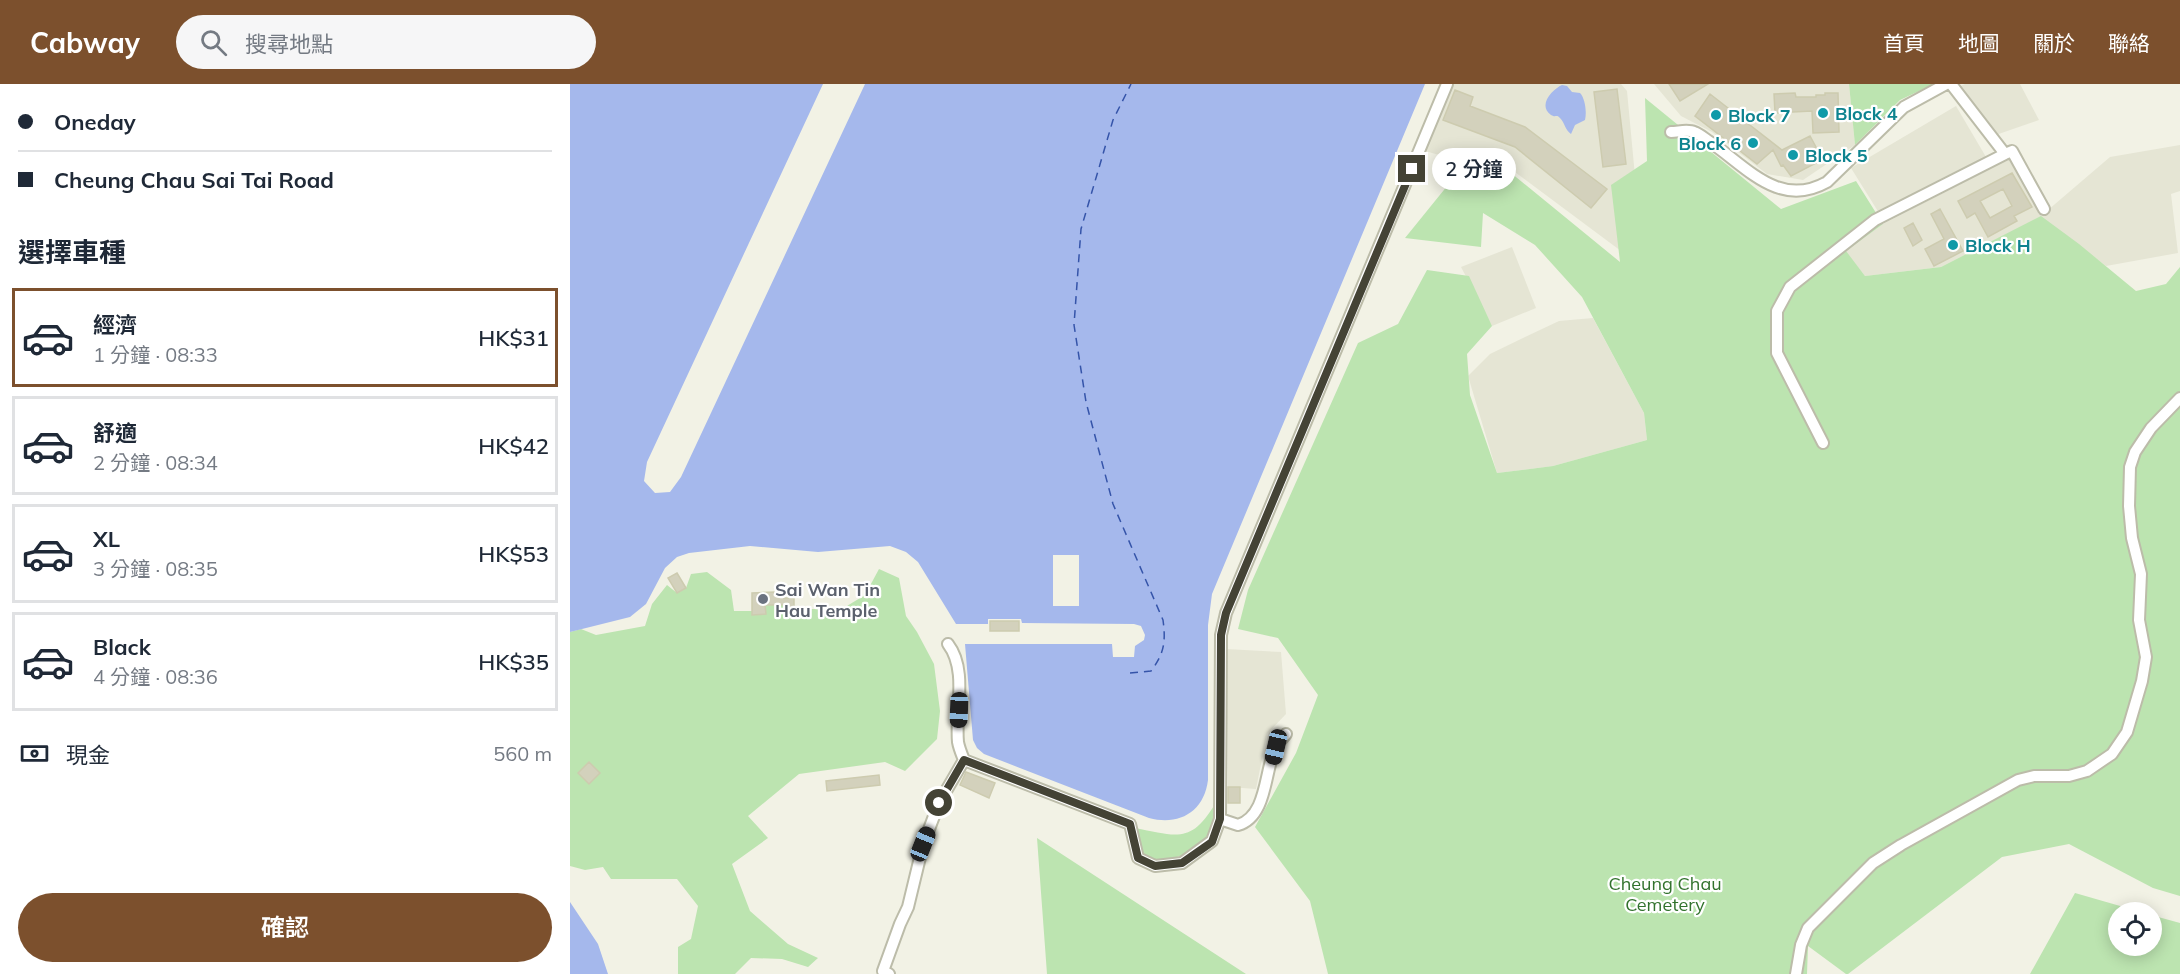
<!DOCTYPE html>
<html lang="zh-TW">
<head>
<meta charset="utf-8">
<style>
  :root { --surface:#fff; --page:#f6f6f7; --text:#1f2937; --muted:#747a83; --line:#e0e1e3; --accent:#7c502d }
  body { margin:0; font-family:Mulish,"Noto Sans TC",sans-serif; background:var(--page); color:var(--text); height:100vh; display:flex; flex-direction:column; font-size:22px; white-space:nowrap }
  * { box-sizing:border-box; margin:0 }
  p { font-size:20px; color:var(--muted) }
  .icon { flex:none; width:33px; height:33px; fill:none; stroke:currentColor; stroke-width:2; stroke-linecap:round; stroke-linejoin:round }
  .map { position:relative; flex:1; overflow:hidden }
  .sheet { display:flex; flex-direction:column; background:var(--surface); width:570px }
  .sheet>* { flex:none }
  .hud { display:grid; align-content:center; height:132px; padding:0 18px; background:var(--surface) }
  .fabs { position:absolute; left:1538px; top:818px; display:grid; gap:12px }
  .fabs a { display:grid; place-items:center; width:54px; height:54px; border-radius:50%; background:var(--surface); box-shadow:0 3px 15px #0003; font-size:30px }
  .end { position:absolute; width:27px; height:27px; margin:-14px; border:8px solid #444335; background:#fff; box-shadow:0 0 0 3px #fff }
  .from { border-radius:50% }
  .bubble { position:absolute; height:42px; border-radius:21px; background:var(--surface); box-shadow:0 3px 15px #0003; font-size:20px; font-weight:600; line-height:42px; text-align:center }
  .car { position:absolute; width:18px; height:36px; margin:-18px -9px; border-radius:8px; box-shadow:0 0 4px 2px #0007; background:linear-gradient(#222 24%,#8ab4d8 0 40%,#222 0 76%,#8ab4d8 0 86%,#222 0) }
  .hud b { display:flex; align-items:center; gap:21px; height:57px; font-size:22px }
  .hud b+b { border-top:2px solid var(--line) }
  .hud i { width:15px; height:15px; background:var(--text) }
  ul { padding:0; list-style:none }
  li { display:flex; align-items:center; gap:18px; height:99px; margin:0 12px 9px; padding:0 6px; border:3px solid var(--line); border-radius:0px }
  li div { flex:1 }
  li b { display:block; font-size:22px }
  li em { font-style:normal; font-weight:600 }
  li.active { border-color:var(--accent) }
  li>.icon { width:54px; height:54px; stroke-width:1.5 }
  h2 { padding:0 18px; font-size:27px; line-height:72px }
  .pay { display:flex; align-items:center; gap:15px; height:66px; padding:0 18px; font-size:22px }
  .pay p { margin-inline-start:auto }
  .primary-button { display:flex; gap:12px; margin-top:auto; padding:12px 18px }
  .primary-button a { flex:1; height:69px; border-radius:36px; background:var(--accent); color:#fff; font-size:24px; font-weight:600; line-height:69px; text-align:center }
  header { display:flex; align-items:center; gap:36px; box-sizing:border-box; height:84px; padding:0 30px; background:var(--accent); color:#fff }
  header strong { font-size:28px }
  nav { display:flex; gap:33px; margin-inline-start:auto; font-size:21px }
  .search { width:420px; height:54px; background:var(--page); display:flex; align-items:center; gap:15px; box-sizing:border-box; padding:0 21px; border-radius:33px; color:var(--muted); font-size:22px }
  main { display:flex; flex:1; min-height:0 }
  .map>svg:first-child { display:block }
  .residential { fill:#e5e5d4 }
  .green { fill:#bce4b0 }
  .water { fill:#a5b8ec }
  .pier { fill:#f2f2e5 }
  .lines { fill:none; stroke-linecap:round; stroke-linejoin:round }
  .ferry { stroke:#3554a9; stroke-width:1.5; stroke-dasharray:8 6; stroke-linecap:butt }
  .building { fill:#d3d1bc; stroke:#cdcbaf; stroke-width:1.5; fill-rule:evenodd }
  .minor-casing { stroke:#bcbca9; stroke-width:14 }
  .minor { stroke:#fff; stroke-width:10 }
  .route { stroke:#444335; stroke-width:8 }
  .culture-dot { fill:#0f9aa8; stroke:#fff; stroke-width:2 }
  .worship-dot { fill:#6b7280; stroke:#fff; stroke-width:2 }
  .labels { text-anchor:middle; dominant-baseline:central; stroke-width:4.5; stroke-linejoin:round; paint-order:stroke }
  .culture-label { font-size:18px; font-weight:bold; fill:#0d838f; stroke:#fff; text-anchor:start }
  .worship-label { font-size:18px; font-weight:bold; fill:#5b616d; stroke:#fff; text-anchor:start }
  .park-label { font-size:18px; fill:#31722c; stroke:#fff }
</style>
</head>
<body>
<header>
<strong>Cabway</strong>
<div class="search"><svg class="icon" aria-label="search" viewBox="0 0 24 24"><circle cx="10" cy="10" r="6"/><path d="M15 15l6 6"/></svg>搜尋地點</div>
<nav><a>首頁</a><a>地圖</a><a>關於</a><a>聯絡</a></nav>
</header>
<main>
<section class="sheet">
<div class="hud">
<b><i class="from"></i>Oneday</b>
<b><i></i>Cheung Chau Sai Tai Road</b>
</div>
<h2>選擇車種</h2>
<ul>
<li class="active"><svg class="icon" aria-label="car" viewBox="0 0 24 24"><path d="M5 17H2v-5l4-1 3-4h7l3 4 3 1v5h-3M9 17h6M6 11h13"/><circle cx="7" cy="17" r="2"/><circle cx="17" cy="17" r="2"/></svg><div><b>經濟</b><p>1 分鐘 · 08:33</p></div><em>HK$31</em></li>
<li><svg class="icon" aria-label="car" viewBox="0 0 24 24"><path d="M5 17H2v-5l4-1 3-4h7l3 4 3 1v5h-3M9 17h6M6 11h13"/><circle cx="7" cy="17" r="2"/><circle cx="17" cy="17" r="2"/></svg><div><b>舒適</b><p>2 分鐘 · 08:34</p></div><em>HK$42</em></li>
<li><svg class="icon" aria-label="car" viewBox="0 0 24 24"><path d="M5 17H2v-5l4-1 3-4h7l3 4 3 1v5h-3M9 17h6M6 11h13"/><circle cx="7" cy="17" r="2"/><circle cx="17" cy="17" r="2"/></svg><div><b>XL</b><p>3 分鐘 · 08:35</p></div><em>HK$53</em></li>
<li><svg class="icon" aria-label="car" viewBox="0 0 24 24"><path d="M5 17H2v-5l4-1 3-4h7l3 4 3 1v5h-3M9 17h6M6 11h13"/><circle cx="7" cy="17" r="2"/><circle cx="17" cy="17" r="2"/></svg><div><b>Black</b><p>4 分鐘 · 08:36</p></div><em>HK$35</em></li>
</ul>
<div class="pay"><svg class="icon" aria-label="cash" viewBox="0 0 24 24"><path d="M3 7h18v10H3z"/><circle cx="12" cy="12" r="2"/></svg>現金<p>560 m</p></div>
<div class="primary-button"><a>確認</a></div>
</section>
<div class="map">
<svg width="1610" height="890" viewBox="0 0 1610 890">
  <rect width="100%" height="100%" fill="#f2f2e5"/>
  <path class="residential" d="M880 0H1051L1057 7 1073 177 1051 167 922 71 899 80 852 66Z
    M1084 0H1279L1285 61 1233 96 1197 90 1142 48 1111 32Z
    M1395 0H1450L1469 36 1417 54 1387 4Z
    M1386 22 1416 73 1309 129 1281 84Z
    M1610 61V107L1601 110 1608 169 1536 182 1471 133 1371 183 1295 192 1275 167 1313 140 1444 72 1471 132 1540 73Z
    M942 163 966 224 922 242 891 183Z
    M1023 234 1074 329 1077 356 983 382 927 389 898 292 920 270 953 254 989 237Z
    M656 565 711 568 716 630 697 650 686 705 658 703Z"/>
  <path class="green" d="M1279 0H1364L1330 16 1285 61Z
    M1075 14 1211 125 1286 97 1313 140 1276 167 1295 192 1371 183 1471 132 1509 160 1566 207 1596 200 1610 183V812L1583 804 1499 760 1432 773 1278 890H1276L1238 862 1237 890H758L740 817 685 743 726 669 748 611 708 554 668 545 678 506 788 259 828 240 857 186 899 192 922 242 897 270 900 311 927 389 983 382 1077 356 1074 329 1012 213 965 161 913 129 911 163 835 154 882 96 924 75 1050 178 1041 101 1077 77Z
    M309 485 329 494 336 532 347 548 364 580 370 627 367 655 335 687 315 678 229 690 178 732 198 754 162 780 180 827 218 860 248 874 238 883 212 875 181 874 165 890H108V863L121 855 128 822 107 795H41L33 783 15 786 0 782V548L11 545 26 551 75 542 82 520 97 501 107 509 116 504 121 490 137 488 161 506 164 527H182L183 531 195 530V521L214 520 215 525H244L267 528 295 511Z
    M645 720C646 758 621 772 587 778L572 770 565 744C607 752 621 760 645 720Z
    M467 754 676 890H477Z
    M1505 809 1571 828H1548V861H1581V831L1610 839V890H1460Z"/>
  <path class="water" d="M0 0H855L642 510 638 541V696C634 728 609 742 579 734L414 670 407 664 403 656 395 560H542L543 573H564L565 562 574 556 575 551 571 542 564 540 452 539 451 535H418V540H386L348 478 336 468 320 462 248 468 180 462 119 469 107 473 95 484 76 520 60 533 0 548Z
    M992 1 997 2 1002 8 1010 9C1015 14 1017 28 1015 36L1005 41 1001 50C995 46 995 39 990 34 986 30 986 34 981 31 967 21 983 5 992 1Z
    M0 818 28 860 38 890H0Z"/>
  <path class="pier" d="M253 0H295L111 393 100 408 85 409 74 397 77 378Z
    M483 471H509V522H483Z"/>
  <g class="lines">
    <path class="ferry" d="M560 589 581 587C594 570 596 558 593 536L543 420 516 318 504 241 511 145 543 36 561 0"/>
  </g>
  <path class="building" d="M1099 0H1138L1110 17Z
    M1047 5 1056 80 1033 83 1024 8Z
    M885 6 903 13 900 22 955 43 1037 105 1021 124 945 63 873 36Z
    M1225 9 1226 13H1246V11H1255V9H1268L1269 48 1243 49 1242 27 1205 29 1204 10Z
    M1140 10 1212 66 1240 52 1246 63 1245 64 1250 77 1221 92 1213 81 1211 82 1203 66 1187 80 1125 32Z
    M1442 89 1462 123 1444 132 1447 137 1418 153 1405 129 1397 134 1388 117ZM1433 105 1442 122 1420 134 1410 117Z
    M1370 125 1393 167 1364 182 1355 165 1374 155 1361 130Z
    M1343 139 1352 156 1343 162 1334 144Z
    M107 489 116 504 107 509 98 494Z
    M204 508V509H214V514H224V525H214V521H195L196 530 182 531V509Z
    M420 537H449V547H420Z
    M19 678 30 689 19 700 8 689Z
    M396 688 425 699 419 714 390 701Z
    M309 691 310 701 257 707 256 697Z
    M658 703H670V719H658Z"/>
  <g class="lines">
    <defs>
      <path id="minor" d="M1381 0 1435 70 1442 67 1474 125
        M1101 48C1108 48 1118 45 1124 48 1130 50 1135 55 1140 58 1177 83 1209 125 1257 98L1334 23 1376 0
        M1253 359 1207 269V227L1220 203 1305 136 1435 70
        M378 560C398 586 385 628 388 658 389 664 392 671 394 676
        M394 676 560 740 568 774 585 782 612 779 642 757 650 735 651 551 656 529 877 0
        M650 735 668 741C699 732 694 682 707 661 709 657 713 654 716 650
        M319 890 313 887 330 840 338 823 353 761 369 719 394 676
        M1226 890 1231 861 1238 844 1303 779 1331 761 1448 696 1464 692H1499L1517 687 1542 670 1557 648 1572 597 1576 573 1569 536 1571 490 1562 454 1559 422 1560 383 1565 368 1581 344 1610 314"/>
    </defs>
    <use href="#minor" class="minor-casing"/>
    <use href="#minor" class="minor"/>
  </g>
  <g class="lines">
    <path class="route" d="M369 719 394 676 560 740 568 774 585 782 612 779 642 758 650 735 651 551 656 529 842 85"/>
  </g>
  <g class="culture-dot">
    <circle cx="1253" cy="29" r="6"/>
    <circle cx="1146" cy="31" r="6"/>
    <circle cx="1183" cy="59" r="6"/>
    <circle cx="1223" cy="71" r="6"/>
    <circle cx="1383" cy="161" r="6"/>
  </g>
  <circle class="worship-dot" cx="193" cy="515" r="6"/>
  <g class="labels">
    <g class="culture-label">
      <text x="1265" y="29">Block 4</text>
      <text x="1158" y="31">Block 7</text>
      <text x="1171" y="59" text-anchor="end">Block 6</text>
      <text x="1235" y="71">Block 5</text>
      <text x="1395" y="161">Block H</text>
    </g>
    <g class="worship-label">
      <text x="205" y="505">Sai Wan Tin<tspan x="205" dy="21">Hau Temple</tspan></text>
    </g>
    <g class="park-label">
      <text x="1095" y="799">Cheung Chau<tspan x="1095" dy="21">Cemetery</tspan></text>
    </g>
  </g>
</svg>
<div class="fabs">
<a><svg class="icon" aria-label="locate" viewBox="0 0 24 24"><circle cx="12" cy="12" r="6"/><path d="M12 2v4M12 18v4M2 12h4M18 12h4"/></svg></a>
</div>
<i class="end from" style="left:369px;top:719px"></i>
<i class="end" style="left:842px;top:85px"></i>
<div class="bubble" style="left:862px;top:64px;width:84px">2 分鐘</div>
<i class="car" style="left:389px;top:626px;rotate:182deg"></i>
<i class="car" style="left:706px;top:663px;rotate:193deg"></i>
<i class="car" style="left:353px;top:760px;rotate:22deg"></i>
</div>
</main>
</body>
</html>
